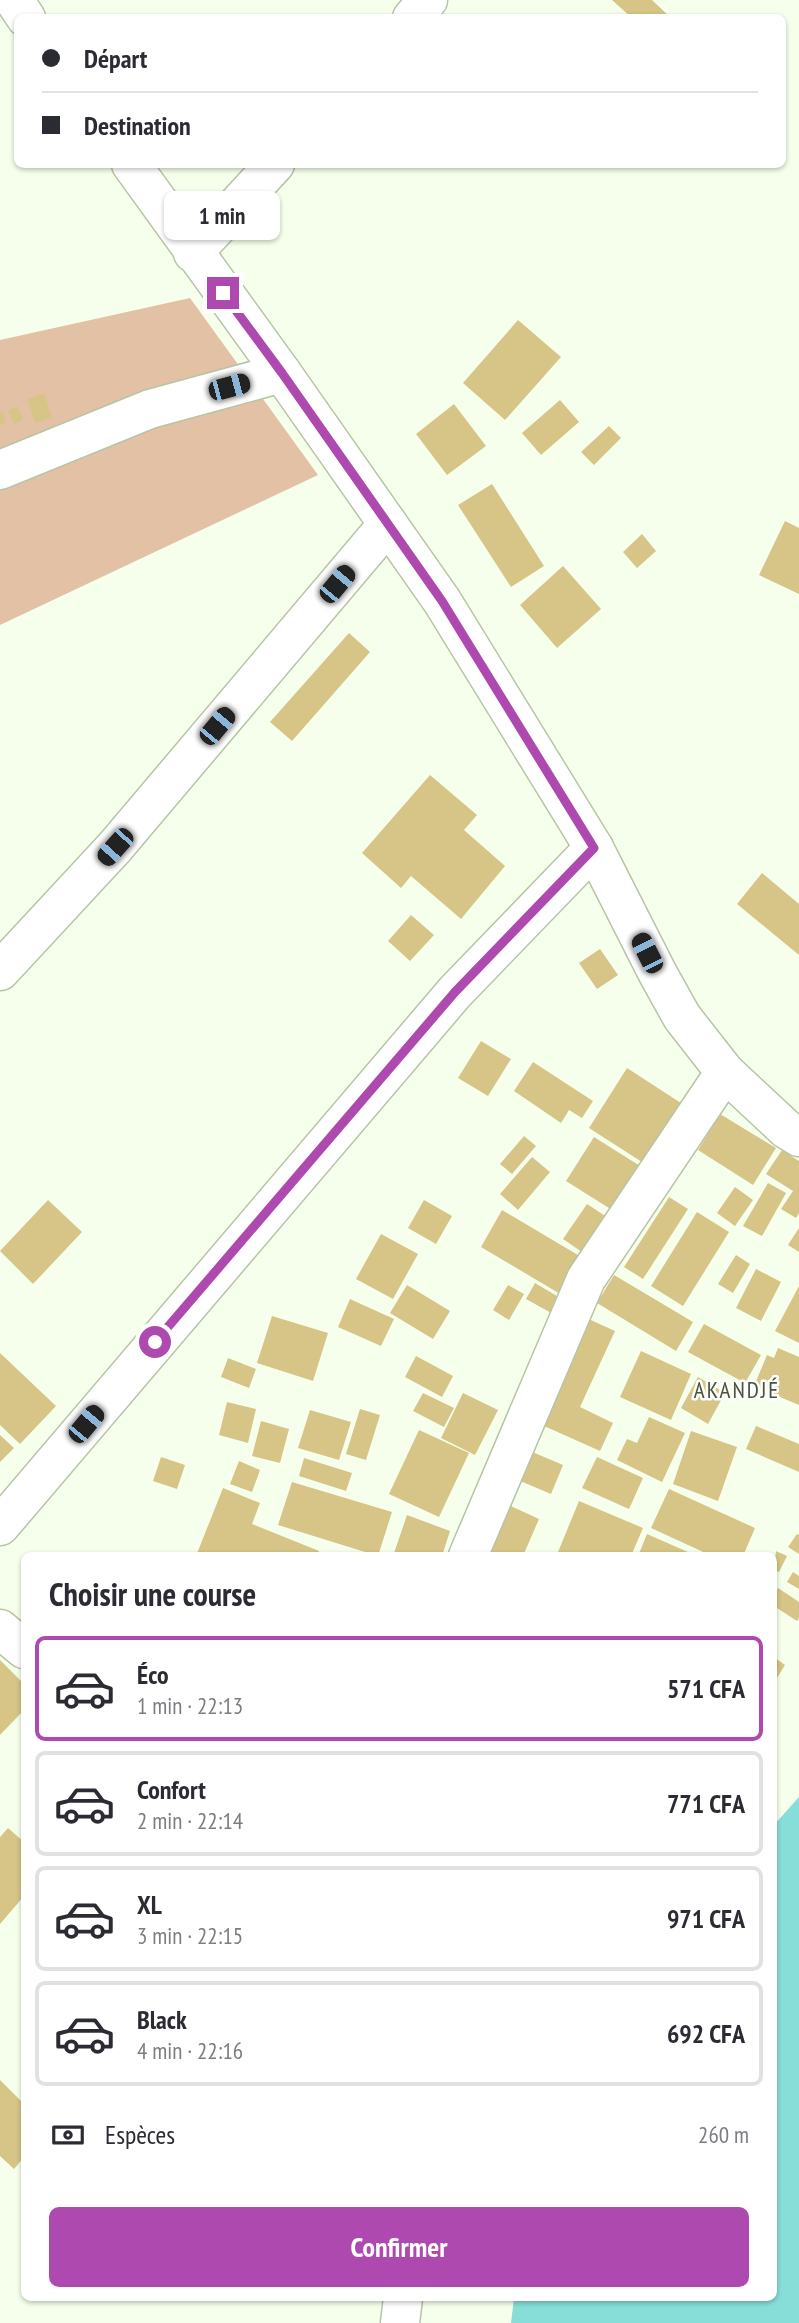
<!DOCTYPE html>
<html lang="fr">
<head>
<meta charset="utf-8">
<style>
  :root { --surface:#fff; --page:#f2f2f3; --text:#2b2b33; --muted:#7c7c81; --line:#e1e1e2; --accent:#ae49af }
  body { margin:0; font-family:"PT Sans Narrow",sans-serif; background:var(--page); color:var(--text); height:100vh; display:flex; flex-direction:column; font-size:26px; white-space:nowrap }
  * { box-sizing:border-box; margin:0 }
  p { font-size:23px; color:var(--muted) }
  .icon { flex:none; width:38px; height:38px; fill:none; stroke:currentColor; stroke-width:2; stroke-linecap:round; stroke-linejoin:round }
  .map { position:relative; flex:1; overflow:hidden }
  .details { position:absolute; left:21px; top:1552px; width:756px; height:749px; display:flex; flex-direction:column; background:var(--surface); border-radius:10px; box-shadow:0 2px 5px #0004 }
  .details>* { flex:none }
  .guide { position:absolute; left:14px; top:14px; width:772px; height:154px; border-radius:10px; box-shadow:0 2px 5px #0004; display:grid; align-content:center; height:154px; padding:0 28px; background:var(--surface) }
  .end { position:absolute; width:32px; height:32px; margin:-16px; border:9px solid #ae49af; background:#fff; box-shadow:0 0 0 4px #fff }
  .from { border-radius:50% }
  .bubble { position:absolute; height:49px; border-radius:10px; background:var(--surface); box-shadow:0 2px 5px #0004; font-size:23px; font-weight:600; line-height:49px; text-align:center }
  .car { position:absolute; width:21px; height:42px; margin:-21px -10px; border-radius:9px; box-shadow:0 0 5px 2px #0007; background:linear-gradient(#222 24%,#8ab4d8 0 40%,#222 0 76%,#8ab4d8 0 86%,#222 0) }
  .guide b { display:flex; align-items:center; gap:24px; height:66px; font-size:26px }
  .guide b+b { border-top:2px solid var(--line) }
  .guide i { width:18px; height:18px; background:var(--text) }
  ul { padding:0; list-style:none }
  li { display:flex; align-items:center; gap:21px; height:105px; margin:0 14px 10px; padding:0 14px; border:4px solid var(--line); border-radius:10px }
  li div { flex:1 }
  li b { display:block; font-size:26px }
  li em { font-style:normal; font-weight:600 }
  li.current { border-color:var(--accent) }
  li>.icon { width:63px; height:63px; stroke-width:1.5 }
  h2 { padding:0 28px; font-size:32px; line-height:84px }
  .pay { display:flex; align-items:center; gap:18px; height:77px; padding:0 28px; font-size:26px }
  .pay p { margin-inline-start:auto }
  .cta { display:flex; gap:14px; margin-top:auto; padding:14px 28px }
  .cta a { flex:1; height:80px; border-radius:10px; background:var(--accent); color:#fff; font-size:28px; font-weight:600; line-height:80px; text-align:center }
  .map>svg:first-child { display:block }
  .green { fill:#e3c1a4 }
  .water { fill:#87ded8 }
  .building { fill:#d6c586 }
  .lines { fill:none; stroke-linecap:round; stroke-linejoin:round }
  .street-casing { stroke:#b7c5a5; stroke-width:41 }
  .secondary-casing { stroke:#b7c5a5; stroke-width:41 }
  .street { stroke:#fff; stroke-width:38 }
  .secondary { stroke:#fff; stroke-width:38 }
  .route { stroke:#ae49af; stroke-width:9 }
  .labels { text-anchor:middle; dominant-baseline:central; stroke-width:5; stroke-linejoin:round; paint-order:stroke }
  .quarter-label { font-size:23px; letter-spacing:2px; fill:#485438; stroke:#fff }
</style>
</head>
<body>
<div class="map">
<svg width="799" height="2323" viewBox="0 0 799 2323">
  <rect width="100%" height="100%" fill="#f6ffeb"/>
  <path class="green" d="M190 298 318 475 0 625V340Z"/>
  <path class="water" d="M799 1797V2323H511L514 2298H774V1825Z"/>
  <path class="building" d="M612 0H652L671 18H632Z
    M518 320 561 357 505 420 463 383Z
    M44 393 52 418 35 423 28 399Z
    M560 400 579 422 541 455 522 433Z
    M454 404 486 446 447 475 416 434Z
    M17 406 23 419 14 424 8 411Z
    M3 411 6 423 0 425V412Z
    M609 426 621 438 594 465 581 452Z
    M492 484 544 566 511 587 458 505Z
    M785 521 799 528V594L759 575Z
    M642 534 656 551 637 568 623 552Z
    M563 566 601 609 557 648 520 605Z
    M349 633 370 652 292 741 270 722Z
    M430 775 477 815 464 830 505 866 461 919 411 876 401 888 362 853Z
    M762 873 799 904V955L737 904Z
    M411 915 434 935 410 961 388 941Z
    M600 949 618 975 597 989 579 963Z
    M481 1041 511 1059 488 1096 458 1078Z
    M533 1062 593 1101 582 1118 569 1110 561 1123 514 1091Z
    M627 1068 684 1105 645 1164 589 1128Z
    M720 1114 776 1148 753 1185 698 1150Z
    M524 1136 536 1146 512 1174 500 1164Z
    M594 1137 648 1171 620 1215 566 1181Z
    M782 1150 799 1161V1213L796 1218 781 1209 793 1191 766 1174Z
    M532 1157 550 1172 518 1210 500 1194Z
    M768 1183 786 1193 762 1236 743 1226Z
    M735 1187 753 1200 735 1226 717 1213Z
    M669 1197 688 1209 643 1279 624 1267Z
    M48 1200 82 1232 33 1284 0 1251Z
    M424 1200 452 1216 436 1244 408 1228Z
    M587 1204 616 1223 592 1259 563 1239Z
    M502 1210 588 1261 567 1298 481 1247Z
    M697 1212 729 1232 683 1306 651 1286Z
    M799 1228V1252L788 1245Z
    M381 1234 418 1254 393 1299 356 1279Z
    M736 1255 750 1264 733 1293 718 1284Z
    M756 1269 781 1282 761 1321 736 1308Z
    M614 1275 693 1322 676 1351 597 1303Z
    M535 1283 562 1299 553 1314 526 1299Z
    M407 1285 450 1311 433 1339 390 1313Z
    M508 1285 524 1294 509 1320 493 1310Z
    M799 1286V1343L775 1331Z
    M350 1299 394 1319 381 1346 338 1327Z
    M272 1316 328 1333 313 1381 257 1363Z
    M582 1316 615 1331 580 1407 613 1423 600 1451 533 1421Z
    M704 1324 761 1355 745 1383 688 1352Z
    M778 1348 799 1357V1405L754 1386 767 1355 774 1358Z
    M641 1351 691 1374 671 1420 620 1397Z
    M0 1353 56 1406 20 1444 0 1425Z
    M416 1356 453 1376 442 1397 405 1377Z
    M228 1358 256 1369 249 1388 221 1377Z
    M698 1377 725 1393 708 1424 681 1408Z
    M423 1393 454 1408 444 1427 413 1411Z
    M463 1393 498 1410 475 1455 441 1438Z
    M227 1402 256 1409 248 1443 219 1435Z
    M360 1409 380 1415 366 1460 346 1454Z
    M310 1410 351 1422 339 1460 298 1448Z
    M649 1417 685 1433 662 1482 617 1460 627 1439 637 1443Z
    M261 1421 289 1429 280 1463 252 1456Z
    M756 1426 799 1444V1472L746 1449Z
    M419 1430 469 1453 439 1517 389 1494Z
    M691 1431 737 1447 718 1501 673 1484Z
    M0 1435 14 1448 0 1462Z
    M530 1451 563 1465 551 1494 518 1480Z
    M161 1457 185 1465 177 1489 153 1481Z
    M597 1457 643 1478 629 1509 582 1488Z
    M304 1458 352 1473 346 1491 299 1476Z
    M239 1461 260 1470 252 1492 230 1484Z
    M292 1482 392 1512 378 1556 278 1525Z
    M223 1488 260 1503 252 1524 319 1551 317 1556H196Z
    M669 1489 755 1528 743 1556H712L651 1528Z
    M500 1501 539 1519 523 1556H498L480 1547Z
    M579 1501 643 1528 631 1556H568L558 1552Z
    M407 1515 450 1531 442 1556H393Z
    M647 1534 697 1556H638Z
    M797 1534 799 1535V1554L788 1547Z
    M776 1551 787 1556 779 1572 774 1570Z
    M793 1572 799 1576V1589L787 1582Z
    M778 1588 799 1602V1618L797 1621 774 1606V1596Z
    M774 1657 785 1665 774 1683Z
    M0 1660 24 1684V1710L0 1735Z
    M8 1828 24 1842V1896L0 1924V1837Z
    M0 2080 24 2104V2157L14 2169 0 2156Z"/>
  <g class="lines">
    <defs>
      <path id="street" d="M412 18 428 0
        M193 253 275 164
        M0 470 150 409 282 373
        M0 971 115 847 388 524
        M0 1526 455 992 594 848
        M468 1556 586 1279 725 1072
        M0 1629 24 1649
        M400 2323 403 2298"/>
      <path id="secondary" d="M14 0 26 18
        M131 164 282 373 442 601 594 848 658 974 682 1017 725 1072 786 1129 799 1137"/>
    </defs>
    <use href="#street" class="street-casing"/>
    <use href="#secondary" class="secondary-casing"/>
    <use href="#street" class="street"/>
    <use href="#secondary" class="secondary"/>
  </g>
  <g class="lines">
    <path class="route" d="M155 1342 455 992 594 848 442 601 282 373 223 293"/>
  </g>
  <g class="labels">
    <g class="quarter-label">
      <text x="737" y="1389">AKANDJÉ</text>
    </g>
  </g>
</svg>
<i class="end from" style="left:155px;top:1342px"></i>
<i class="end" style="left:223px;top:293px"></i>
<div class="bubble" style="left:164px;top:191px;width:116px">1 min</div>
<i class="car" style="left:229px;top:387px;rotate:75deg"></i>
<i class="car" style="left:337px;top:584px;rotate:40deg"></i>
<i class="car" style="left:217px;top:726px;rotate:40deg"></i>
<i class="car" style="left:115px;top:847px;rotate:222deg"></i>
<i class="car" style="left:647px;top:953px;rotate:333deg"></i>
<i class="car" style="left:86px;top:1424px;rotate:40deg"></i>
<div class="guide">
<b><i class="from"></i>Départ</b>
<b><i></i>Destination</b>
</div>
<section class="details">
<h2>Choisir une course</h2>
<ul>
<li class="current"><svg class="icon" aria-label="car" viewBox="0 0 24 24"><path d="M5 17H2v-5l4-1 3-4h7l3 4 3 1v5h-3M9 17h6M6 11h13"/><circle cx="7" cy="17" r="2"/><circle cx="17" cy="17" r="2"/></svg><div><b>Éco</b><p>1 min · 22:13</p></div><em>571 CFA</em></li>
<li><svg class="icon" aria-label="car" viewBox="0 0 24 24"><path d="M5 17H2v-5l4-1 3-4h7l3 4 3 1v5h-3M9 17h6M6 11h13"/><circle cx="7" cy="17" r="2"/><circle cx="17" cy="17" r="2"/></svg><div><b>Confort</b><p>2 min · 22:14</p></div><em>771 CFA</em></li>
<li><svg class="icon" aria-label="car" viewBox="0 0 24 24"><path d="M5 17H2v-5l4-1 3-4h7l3 4 3 1v5h-3M9 17h6M6 11h13"/><circle cx="7" cy="17" r="2"/><circle cx="17" cy="17" r="2"/></svg><div><b>XL</b><p>3 min · 22:15</p></div><em>971 CFA</em></li>
<li><svg class="icon" aria-label="car" viewBox="0 0 24 24"><path d="M5 17H2v-5l4-1 3-4h7l3 4 3 1v5h-3M9 17h6M6 11h13"/><circle cx="7" cy="17" r="2"/><circle cx="17" cy="17" r="2"/></svg><div><b>Black</b><p>4 min · 22:16</p></div><em>692 CFA</em></li>
</ul>
<div class="pay"><svg class="icon" aria-label="cash" viewBox="0 0 24 24"><path d="M3 7h18v10H3z"/><circle cx="12" cy="12" r="2"/></svg>Espèces<p>260 m</p></div>
<div class="cta"><a>Confirmer</a></div>
</section>
</div>
</body>
</html>
